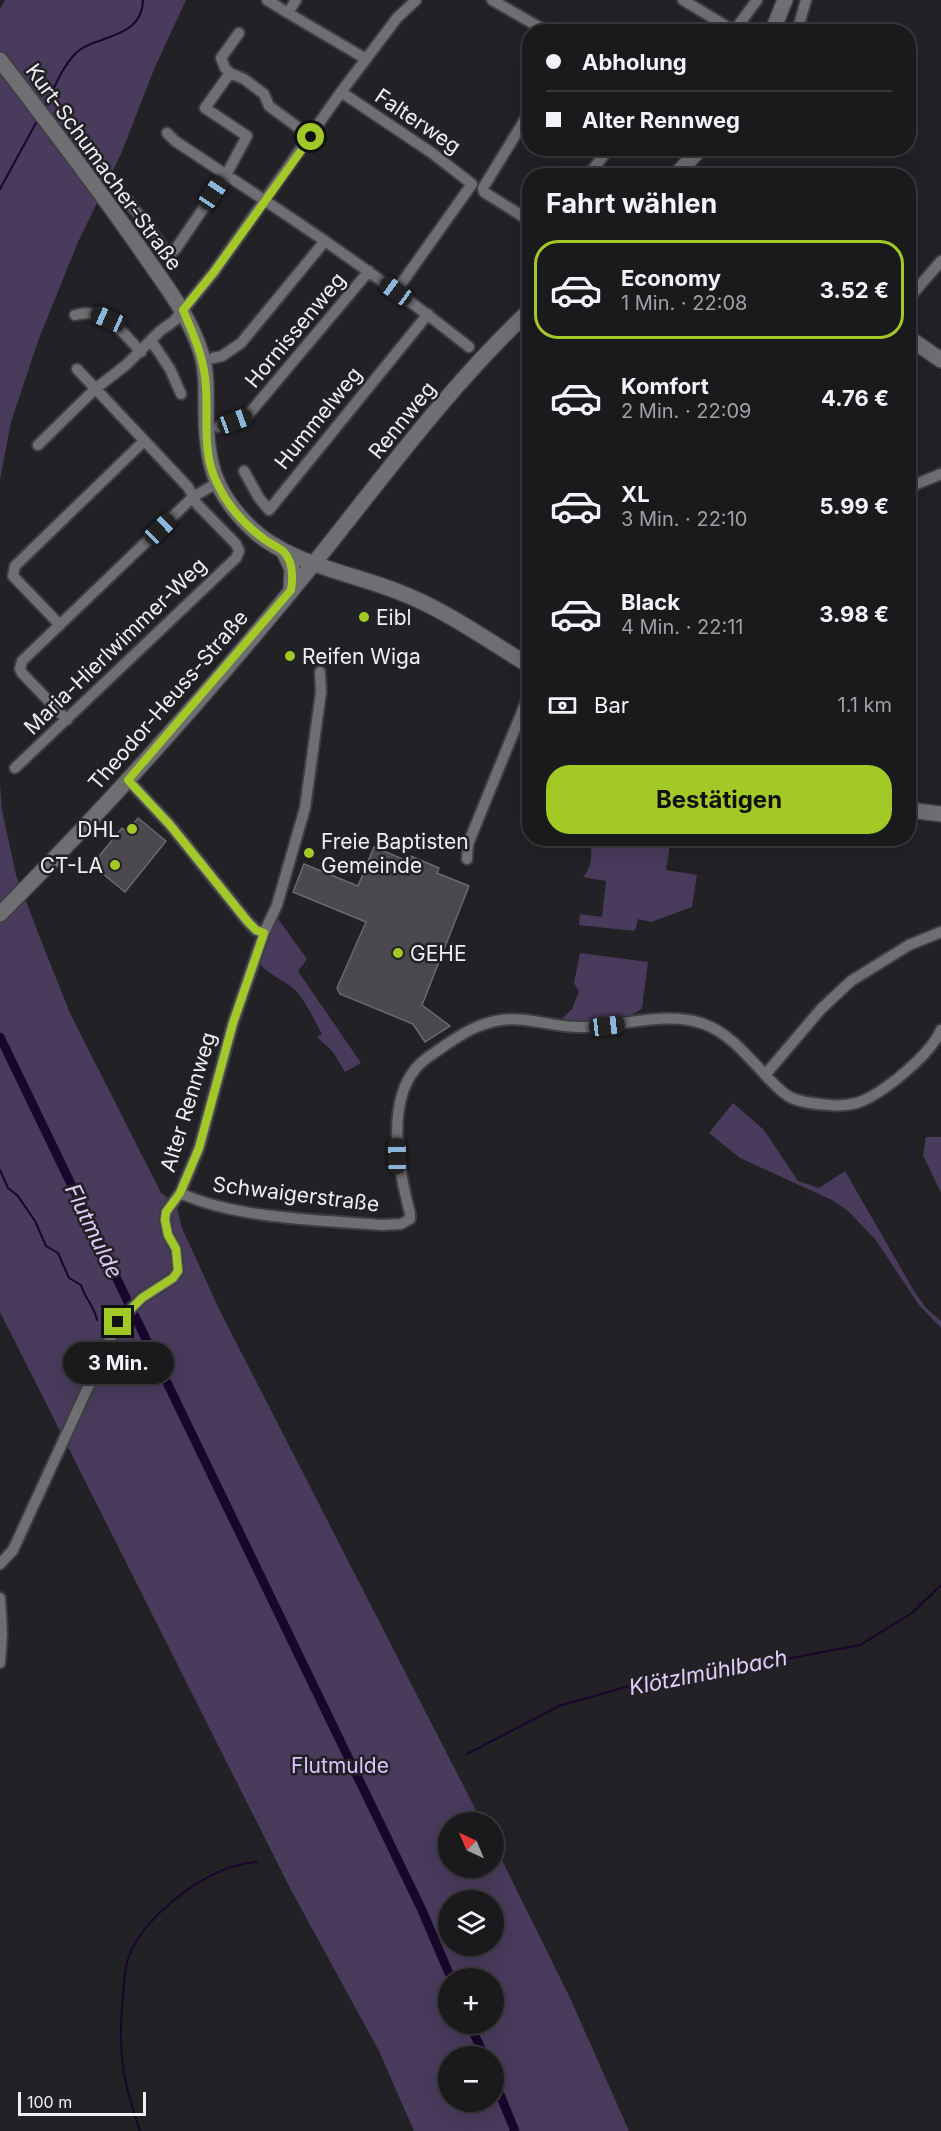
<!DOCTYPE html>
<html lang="de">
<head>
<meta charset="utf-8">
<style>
  :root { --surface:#1a191c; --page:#272629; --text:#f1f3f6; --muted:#9fa0a3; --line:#38383b; --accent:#a3c926 }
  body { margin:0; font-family:Inter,sans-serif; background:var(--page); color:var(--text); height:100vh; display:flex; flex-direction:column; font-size:22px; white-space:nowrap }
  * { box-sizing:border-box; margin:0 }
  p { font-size:20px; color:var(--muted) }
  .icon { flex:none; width:33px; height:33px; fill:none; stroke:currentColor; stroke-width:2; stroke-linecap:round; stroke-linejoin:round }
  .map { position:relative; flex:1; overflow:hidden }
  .panel { position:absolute; left:522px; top:168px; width:394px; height:678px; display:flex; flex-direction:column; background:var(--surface); border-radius:24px; box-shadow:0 6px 24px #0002,0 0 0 2px var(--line) }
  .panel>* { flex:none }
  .hud { position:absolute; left:522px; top:24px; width:394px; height:132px; border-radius:24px; box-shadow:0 6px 24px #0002,0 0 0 2px var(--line); display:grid; align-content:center; height:132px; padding:0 24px; background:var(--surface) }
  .needle { width:39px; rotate:316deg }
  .buttons { position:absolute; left:438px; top:1812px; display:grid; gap:12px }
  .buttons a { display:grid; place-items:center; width:66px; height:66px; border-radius:50%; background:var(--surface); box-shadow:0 6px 24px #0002,0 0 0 2px var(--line); font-size:30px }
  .scale { position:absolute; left:18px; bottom:15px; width:128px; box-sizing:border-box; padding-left:6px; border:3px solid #efeff1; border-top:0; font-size:16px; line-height:21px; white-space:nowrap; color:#efeff1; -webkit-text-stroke:4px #222125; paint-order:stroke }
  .end { position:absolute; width:27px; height:27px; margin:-14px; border:8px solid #a3c926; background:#111; box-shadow:0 0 0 3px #111 }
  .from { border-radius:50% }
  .bubble { position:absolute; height:42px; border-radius:21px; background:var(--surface); box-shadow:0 6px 24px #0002,0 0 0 2px var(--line); font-size:20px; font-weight:700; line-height:42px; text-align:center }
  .car { position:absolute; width:18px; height:36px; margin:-18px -9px; border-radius:8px; box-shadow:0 0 4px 2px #0007; background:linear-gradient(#222 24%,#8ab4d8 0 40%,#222 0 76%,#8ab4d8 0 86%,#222 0) }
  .hud b { display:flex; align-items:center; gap:21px; height:57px; font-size:22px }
  .hud b+b { border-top:2px solid var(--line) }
  .hud i { width:15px; height:15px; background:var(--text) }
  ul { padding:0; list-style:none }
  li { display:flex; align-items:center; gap:18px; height:99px; margin:0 12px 9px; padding:0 12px; border:3px solid transparent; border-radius:24px }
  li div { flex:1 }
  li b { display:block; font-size:22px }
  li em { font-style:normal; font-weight:700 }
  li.selected { border-color:var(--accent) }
  li>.icon { width:54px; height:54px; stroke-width:1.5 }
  h2 { padding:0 24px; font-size:27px; line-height:72px }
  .pay { display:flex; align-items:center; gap:15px; height:66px; padding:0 24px; font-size:22px }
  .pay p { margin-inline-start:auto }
  .primary-button { display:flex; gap:12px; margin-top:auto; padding:12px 24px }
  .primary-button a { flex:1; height:69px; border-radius:24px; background:var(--accent); color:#111; font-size:24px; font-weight:700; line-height:69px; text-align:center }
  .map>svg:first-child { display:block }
  .green { fill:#483b5c; fill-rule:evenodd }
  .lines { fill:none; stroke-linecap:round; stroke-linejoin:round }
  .stream { stroke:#19062c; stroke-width:2 }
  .canal { stroke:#19062c; stroke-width:9 }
  .building { fill:#4b494d; stroke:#6a696d; stroke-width:1.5 }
  .street-casing { stroke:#3e3d40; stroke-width:14 }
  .secondary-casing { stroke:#3e3d40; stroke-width:18 }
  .street { stroke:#6f6e72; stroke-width:10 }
  .secondary { stroke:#6f6e72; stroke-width:15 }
  .route { stroke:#a3c926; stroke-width:8 }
  .poi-dot { fill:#a3c926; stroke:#222125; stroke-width:2 }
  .labels { text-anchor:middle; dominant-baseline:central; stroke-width:5; stroke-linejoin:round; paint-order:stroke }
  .street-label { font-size:21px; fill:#efeff1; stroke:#222125 }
  .poi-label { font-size:21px; fill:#efeff1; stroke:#222125; text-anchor:start }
  .park-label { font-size:21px; fill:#dcc5ff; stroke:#222125 }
  .water-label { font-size:22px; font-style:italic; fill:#e0cffb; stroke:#222125 }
</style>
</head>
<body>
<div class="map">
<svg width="941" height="2131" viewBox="0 0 941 2131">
  <rect width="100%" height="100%" fill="#222125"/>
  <path class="green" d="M5 0H186L155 67 121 154 78 242 38 341 11 422 0 480V9Z
    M0 784 2 810 16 875 42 943 70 1013 161 1193 176 1204 182 1228 220 1311 482 1822H448V1868H494V1844L570 1998 629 2131H414L379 2051 291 1890 0 1312ZM448 1900H494V1946H448ZM448 1978H494V2024H448ZM448 2056H494V2102H448Z
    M590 839H671L666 870 697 875 692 907 651 922 638 919 635 931 579 925 580 914 602 917 606 881 583 877C593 865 592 854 590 839Z
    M276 916 307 959 298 971 361 1063 345 1072 333 1052 317 1037 322 1034C314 1020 307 1004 297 992 286 980 269 976 259 963Z
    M580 953 648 962 642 1008C628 1023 582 1021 562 1019L572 1009 579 992 574 983Z
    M733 1103 764 1130 798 1181 819 1188 845 1171 914 1291 926 1308 941 1321V1328L919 1305 875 1239 849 1212 834 1201 740 1158 709 1133Z
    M926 1137H941V1193L923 1155Z"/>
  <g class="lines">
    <path class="stream" d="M44 108C54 90 60 70 74 55 93 34 142 41 143 0
      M0 189 37 121
      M0 1170 8 1188 18 1196 35 1221 46 1246 58 1253 69 1278 81 1285C85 1299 94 1305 97 1320
      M467 1754 559 1706 640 1683 770 1662 860 1645 912 1613 941 1585
      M140 2131C123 2082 117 2049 123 1997 124 1983 124 1969 129 1956 138 1932 159 1912 178 1897 201 1879 228 1864 257 1862"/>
    <path class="canal" d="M0 1037 421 1908 451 1978
      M470 2024 484 2056
      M494 2080 515 2131"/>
  </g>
  <path class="building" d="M138 818 166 841 125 892 92 865 122 828 127 832Z
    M374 847 410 862 411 856 439 868 437 873 469 886 422 1005 450 1026 425 1042 413 1024 340 994 337 988 366 922 293 892 304 864 358 886Z"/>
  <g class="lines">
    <defs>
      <path id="street" d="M267 0 288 13
        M296 0 288 13 366 59
        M492 0 548 32
        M683 0 736 32
        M734 31 757 0
        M797 32 806 0
        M230 73 225 68 221 58 239 33
        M341 92 432 153 472 184 396 291
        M530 111 483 188 484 192 530 221
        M167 133 175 141C275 207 375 272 469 347
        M588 176 609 148
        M125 197 168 254 175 250 226 175 247 136 205 108 230 73 244 79 264 94 269 106 311 137
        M909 298 941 261
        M75 315C106 306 122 332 141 352
        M152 342 170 369 181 394
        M213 358 222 356 241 343 325 241
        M218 427 248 415 369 271
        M38 445 95 389 126 365 160 331 174 321 214 272 341 92 397 18 416 0
        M244 471 259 498 269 510 428 314
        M909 487 941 474
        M60 625 13 576 15 566 144 441
        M67 720 22 673 20 669 22 661 193 497 217 483
        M15 768 236 558 239 551 236 544 197 504 188 487 77 369
        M128 780 170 825 248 922 256 930 264 933
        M467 859 468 844 530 692
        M765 1075 821 1009 851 981 909 945 941 932
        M180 1193C236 1219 321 1220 383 1225L401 1224 410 1219V1213C399 1172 385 1105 416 1068 423 1059 435 1053 444 1046 462 1034 479 1023 501 1020 528 1016 555 1028 582 1027 622 1027 665 1010 704 1024 731 1034 750 1059 769 1079 775 1085 782 1093 790 1097 801 1103 817 1104 830 1105 838 1106 848 1105 857 1103 883 1094 930 1055 941 1030
        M0 1564 13 1550 118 1322 142 1298 173 1278 178 1271 176 1249 168 1235 165 1220 166 1212 180 1193 199 1148 233 1023 264 933 277 905 305 808 321 692 320 672
        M0 1598 2 1633 0 1663"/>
      <path id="secondary" d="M772 32 785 0
        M0 60C48 123 96 185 141 250 164 284 190 315 202 356 207 373 206 392 206 410 206 460 213 492 251 528 288 564 352 573 399 592 446 610 487 640 530 666
        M675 176 701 148
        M909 338 941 360
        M284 552 292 569 291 590
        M909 810 941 814
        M0 914C111 803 216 684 315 562 384 476 449 386 530 310"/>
    </defs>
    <use href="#street" class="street-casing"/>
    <use href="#secondary" class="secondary-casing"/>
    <use href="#street" class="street"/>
    <use href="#secondary" class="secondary"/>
  </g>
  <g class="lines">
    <path class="route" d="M118 1322 142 1298 173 1278 178 1271 176 1249 168 1235 165 1220 166 1212 180 1193 199 1148 233 1023 264 933 256 930 248 922 170 825 128 780 291 590C293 578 293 561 283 551 278 547 269 543 264 539 245 525 227 505 217 483 202 453 208 421 206 388 205 360 194 336 183 310L214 272 311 137"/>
  </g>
  <g class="poi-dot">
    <circle cx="364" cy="617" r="6"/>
    <circle cx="290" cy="656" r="6"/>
    <circle cx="132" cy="829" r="6"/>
    <circle cx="309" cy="853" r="6"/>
    <circle cx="115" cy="865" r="6"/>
    <circle cx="398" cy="953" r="6"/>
  </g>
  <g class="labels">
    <g class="street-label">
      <text transform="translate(418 121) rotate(34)">Falterweg</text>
      <text transform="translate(104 167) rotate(54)">Kurt-Schumacher-Straße</text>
      <text transform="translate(295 330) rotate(-50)">Hornissenweg</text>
      <text transform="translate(318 418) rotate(-51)">Hummelweg</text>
      <text transform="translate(402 420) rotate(-51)">Rennweg</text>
      <text transform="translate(115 646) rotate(-44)">Maria-Hierlwimmer-Weg</text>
      <text transform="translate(168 700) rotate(-49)">Theodor-Heuss-Straße</text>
      <text transform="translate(188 1102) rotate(-73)">Alter Rennweg</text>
      <text transform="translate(296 1194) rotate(7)">Schwaigerstraße</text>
    </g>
    <g class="poi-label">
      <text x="376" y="617">Eibl</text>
      <text x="302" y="656">Reifen Wiga</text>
      <text x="120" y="829" text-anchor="end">DHL</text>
      <text x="321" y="841">Freie Baptisten<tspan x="321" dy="24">Gemeinde</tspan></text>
      <text x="103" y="865" text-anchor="end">CT-LA</text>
      <text x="410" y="953">GEHE</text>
    </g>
    <g class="park-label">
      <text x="340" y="1765">Flutmulde</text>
    </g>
    <g class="water-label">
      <text transform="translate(94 1231) rotate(64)">Flutmulde</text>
      <text transform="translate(708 1672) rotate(-11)">Klötzlmühlbach</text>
    </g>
  </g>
</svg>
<div class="buttons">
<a><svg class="needle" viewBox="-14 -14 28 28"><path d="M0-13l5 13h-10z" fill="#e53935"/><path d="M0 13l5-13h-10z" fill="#9fa0a3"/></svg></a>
<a><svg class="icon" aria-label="layers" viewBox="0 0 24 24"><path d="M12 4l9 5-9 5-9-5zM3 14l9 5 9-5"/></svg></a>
<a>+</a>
<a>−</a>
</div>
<div class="scale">100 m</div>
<i class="end from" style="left:311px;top:137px"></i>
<i class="end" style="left:118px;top:1322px"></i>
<div class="bubble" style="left:63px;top:1342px;width:111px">3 Min.</div>
<i class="car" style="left:213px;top:193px;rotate:34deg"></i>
<i class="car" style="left:396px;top:291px;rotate:306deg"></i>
<i class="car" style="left:108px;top:319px;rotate:294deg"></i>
<i class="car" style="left:235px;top:421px;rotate:70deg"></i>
<i class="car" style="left:160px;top:529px;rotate:46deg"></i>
<i class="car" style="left:607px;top:1026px;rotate:83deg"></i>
<i class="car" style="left:397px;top:1156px;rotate:359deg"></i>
<div class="hud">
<b><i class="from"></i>Abholung</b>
<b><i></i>Alter Rennweg</b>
</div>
<section class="panel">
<h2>Fahrt wählen</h2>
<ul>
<li class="selected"><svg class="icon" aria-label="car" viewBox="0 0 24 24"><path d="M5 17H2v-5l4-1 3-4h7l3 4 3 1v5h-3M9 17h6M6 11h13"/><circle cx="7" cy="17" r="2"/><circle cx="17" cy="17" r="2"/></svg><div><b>Economy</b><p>1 Min. · 22:08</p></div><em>3.52 €</em></li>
<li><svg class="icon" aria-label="car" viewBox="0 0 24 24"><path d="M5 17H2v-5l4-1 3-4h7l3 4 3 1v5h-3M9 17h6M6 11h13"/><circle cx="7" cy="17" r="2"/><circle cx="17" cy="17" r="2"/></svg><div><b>Komfort</b><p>2 Min. · 22:09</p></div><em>4.76 €</em></li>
<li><svg class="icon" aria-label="car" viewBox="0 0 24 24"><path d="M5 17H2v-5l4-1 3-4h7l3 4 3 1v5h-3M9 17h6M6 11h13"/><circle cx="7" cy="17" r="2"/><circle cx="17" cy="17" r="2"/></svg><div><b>XL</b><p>3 Min. · 22:10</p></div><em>5.99 €</em></li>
<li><svg class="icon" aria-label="car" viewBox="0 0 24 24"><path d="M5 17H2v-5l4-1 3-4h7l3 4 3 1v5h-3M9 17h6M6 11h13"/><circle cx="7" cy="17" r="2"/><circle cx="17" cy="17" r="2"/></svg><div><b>Black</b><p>4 Min. · 22:11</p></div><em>3.98 €</em></li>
</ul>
<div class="pay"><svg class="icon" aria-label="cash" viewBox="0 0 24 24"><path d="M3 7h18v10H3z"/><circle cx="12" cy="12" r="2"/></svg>Bar<p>1.1 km</p></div>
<div class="primary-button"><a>Bestätigen</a></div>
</section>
</div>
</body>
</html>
